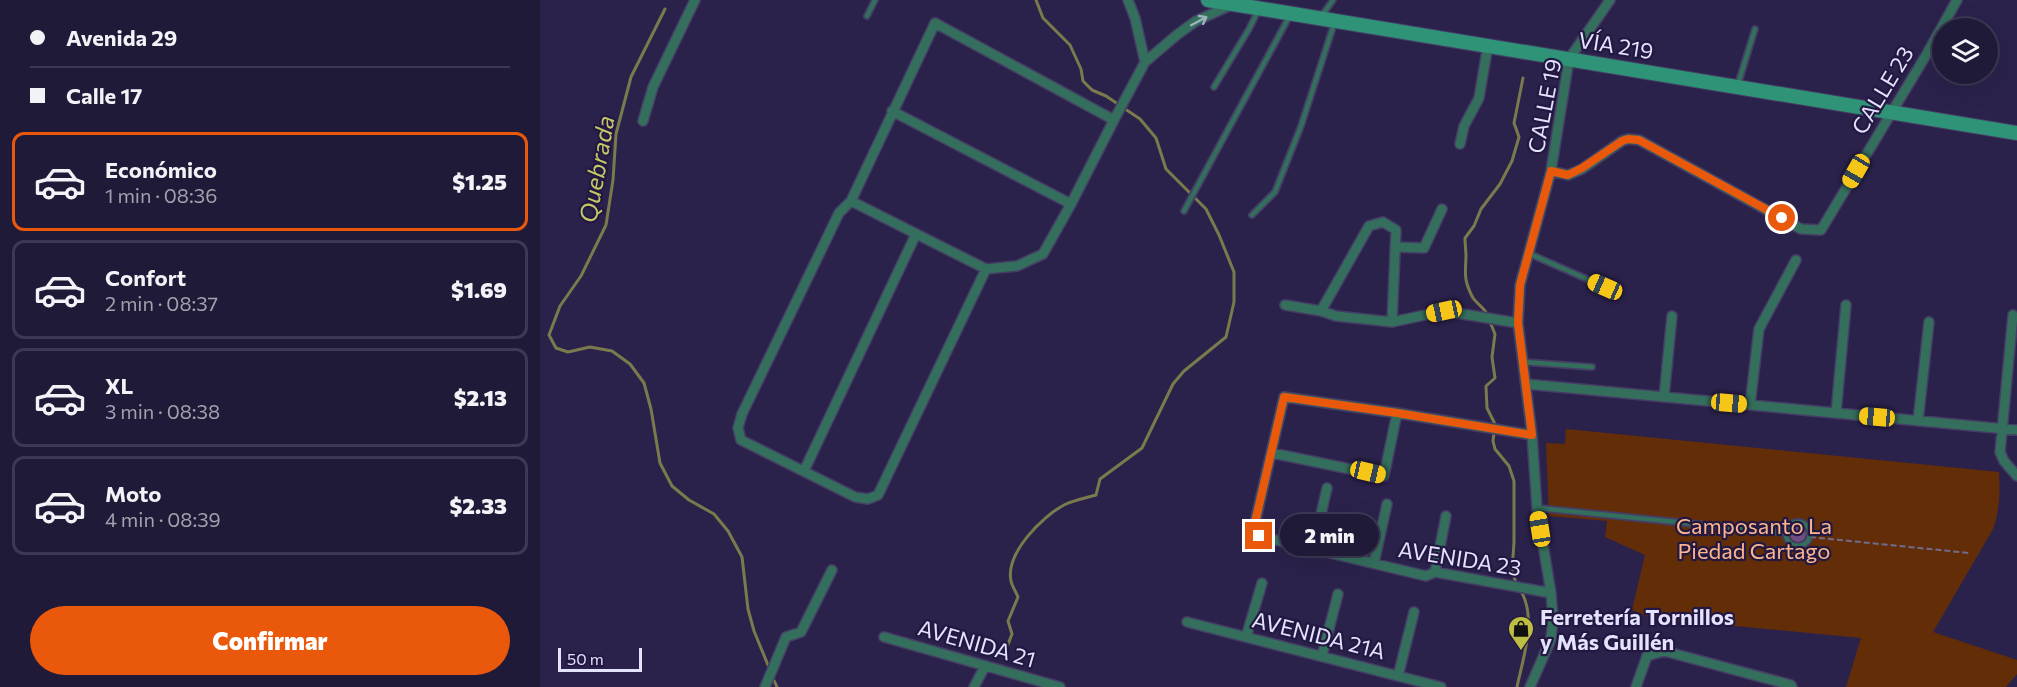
<!DOCTYPE html>
<html lang="es">
<head>
<meta charset="utf-8">
<style>
  :root { --surface:#201a39; --page:#282341; --text:#f1f3f6; --muted:#a2a1ae; --line:#3d3853; --accent:#ea580c }
  body { margin:0; font-family:Commissioner,sans-serif; background:var(--page); color:var(--text); height:100vh; display:flex; flex-direction:column; font-size:22px; white-space:nowrap }
  * { box-sizing:border-box; margin:0 }
  p { font-size:20px; color:var(--muted) }
  .icon { flex:none; width:33px; height:33px; fill:none; stroke:currentColor; stroke-width:2; stroke-linecap:round; stroke-linejoin:round }
  .map { position:relative; flex:1; overflow:hidden }
  .panel { display:flex; flex-direction:column; background:var(--surface); width:540px }
  .panel>* { flex:none }
  .banner { display:grid; align-content:center; height:132px; padding:0 30px; background:var(--surface) }
  .controls { position:absolute; left:1392px; top:18px; display:grid; gap:12px }
  .controls a { display:grid; place-items:center; width:66px; height:66px; border-radius:50%; background:var(--surface); box-shadow:0 6px 24px #0002,0 0 0 2px var(--line); font-size:30px }
  .scale { position:absolute; left:18px; bottom:15px; width:84px; box-sizing:border-box; padding-left:6px; border:3px solid #e4e2fd; border-top:0; font-size:16px; line-height:21px; white-space:nowrap; color:#e4e2fd; -webkit-text-stroke:4px #221841; paint-order:stroke }
  .end { position:absolute; width:27px; height:27px; margin:-14px; border:8px solid #ea580c; background:#fff; box-shadow:0 0 0 3px #fff }
  .from { border-radius:50% }
  .bubble { position:absolute; height:42px; border-radius:21px; background:var(--surface); box-shadow:0 6px 24px #0002,0 0 0 2px var(--line); font-size:20px; font-weight:800; line-height:42px; text-align:center }
  .car { position:absolute; width:18px; height:36px; margin:-18px -9px; border-radius:8px; box-shadow:0 0 4px 2px #0007; background:linear-gradient(#f5c518 24%,#345 0 40%,#f5c518 0 76%,#345 0 86%,#f5c518 0) }
  .banner b { display:flex; align-items:center; gap:21px; height:57px; font-size:22px }
  .banner b+b { border-top:2px solid var(--line) }
  .banner i { width:15px; height:15px; background:var(--text) }
  ul { padding:0; list-style:none }
  li { display:flex; align-items:center; gap:18px; height:99px; margin:0 12px 9px; padding:0 18px; border:3px solid var(--line); border-radius:12px }
  li div { flex:1 }
  li b { display:block; font-size:22px }
  li em { font-style:normal; font-weight:800 }
  li.selected { border-color:var(--accent) }
  li>.icon { width:54px; height:54px; stroke-width:1.5 }
  .cta { display:flex; gap:12px; margin-top:auto; padding:12px 30px }
  .cta a { flex:1; height:69px; border-radius:36px; background:var(--accent); color:#fff; font-size:24px; font-weight:800; line-height:69px; text-align:center }
  main { display:flex; flex:1; min-height:0 }
  .map>svg:first-child { display:block }
  .green { fill:#632e07 }
  .lines { fill:none; stroke-linecap:round; stroke-linejoin:round }
  .stream { stroke:#7b7a4c; stroke-width:3 }
  .building { fill:#6e4e83 }
  .service-casing { stroke:#453d65; stroke-width:8 }
  .minor-casing { stroke:#453d65; stroke-width:12 }
  .secondary-casing { stroke:#453d65; stroke-width:16 }
  .path { stroke:#716b8f; stroke-width:2; stroke-dasharray:6 3; stroke-linecap:butt }
  .service { stroke:#346e5c; stroke-width:4.5 }
  .minor { stroke:#346e5c; stroke-width:9 }
  .secondary { stroke:#2e9377; stroke-width:14 }
  .oneway { stroke:#9eb4bd }
  .route { stroke:#ea580c; stroke-width:8 }
  .labels { text-anchor:middle; dominant-baseline:central; stroke-width:4.5; stroke-linejoin:round; paint-order:stroke }
  .street-label { font-size:22px; fill:#e4e2fd; stroke:#221841 }
  .park-label { font-size:22px; fill:#fcb68f; stroke:#221841 }
  .poi-label { font-size:22px; font-weight:bold; fill:#e4e2fd; stroke:#221841; text-anchor:start }
  .water-label { font-size:24px; font-style:italic; fill:#c5c867; stroke:#221841 }
</style>
</head>
<body>
<main>
<section class="panel">
<div class="banner">
<b><i class="from"></i>Avenida 29</b>
<b><i></i>Calle 17</b>
</div>
<ul>
<li class="selected"><svg class="icon" aria-label="car" viewBox="0 0 24 24"><path d="M5 17H2v-5l4-1 3-4h7l3 4 3 1v5h-3M9 17h6M6 11h13"/><circle cx="7" cy="17" r="2"/><circle cx="17" cy="17" r="2"/></svg><div><b>Económico</b><p>1 min · 08:36</p></div><em>$1.25</em></li>
<li><svg class="icon" aria-label="car" viewBox="0 0 24 24"><path d="M5 17H2v-5l4-1 3-4h7l3 4 3 1v5h-3M9 17h6M6 11h13"/><circle cx="7" cy="17" r="2"/><circle cx="17" cy="17" r="2"/></svg><div><b>Confort</b><p>2 min · 08:37</p></div><em>$1.69</em></li>
<li><svg class="icon" aria-label="car" viewBox="0 0 24 24"><path d="M5 17H2v-5l4-1 3-4h7l3 4 3 1v5h-3M9 17h6M6 11h13"/><circle cx="7" cy="17" r="2"/><circle cx="17" cy="17" r="2"/></svg><div><b>XL</b><p>3 min · 08:38</p></div><em>$2.13</em></li>
<li><svg class="icon" aria-label="car" viewBox="0 0 24 24"><path d="M5 17H2v-5l4-1 3-4h7l3 4 3 1v5h-3M9 17h6M6 11h13"/><circle cx="7" cy="17" r="2"/><circle cx="17" cy="17" r="2"/></svg><div><b>Moto</b><p>4 min · 08:39</p></div><em>$2.33</em></li>
</ul>
<div class="cta"><a>Confirmar</a></div>
</section>
<div class="map">
<svg width="1477" height="687" viewBox="0 0 1477 687">
  <rect width="100%" height="100%" fill="#2b224c"/>
  <path class="green" d="M1026 429 1459 472C1460 493 1460 509 1453 529L1393 632 1477 660V674L1466 687H1306L1321 638 1111 618 1092 610 1105 555 1065 537 1067 521 1009 516 1006 443 1025 444Z"/>
  <g class="lines">
    <path class="stream" d="M125 9 91 77 76 134 73 180 66 225 41 276 20 306 9 335 16 348 28 352 50 347 72 351 90 364 104 383 111 409 120 463 132 486 149 500 174 514 188 531 202 557 208 609 214 631 230 670
      M948 316C945 308 938 305 933 298 924 281 925 275 926 257 926 251 925 244 925 238L934 226 941 209 960 184 972 161 979 137 974 123 983 78
      M950 322 955 334 952 357 955 378 946 386 947 408 955 424 953 441 955 449 969 466 974 481V542L972 572 977 585
      M464 655 472 634 468 621 478 597C476 592 472 586 471 581 465 553 503 516 524 505 534 500 546 498 556 495L560 479 602 448 633 384 644 371 686 337 694 302V272L679 235 666 209 626 169 616 138 600 119 566 96 552 90 543 81 541 69 530 45 503 18 496 0
      M232 676 237 687
      M977 687C983 658 997 619 981 591"/>
  </g>
  <path class="building" d="M1250 534a8 8 0 1 1 16 0a8 8 0 1 1-16 0Z"/>
  <g class="lines">
    <defs>
      <path id="service" d="M327 16 335 0
        M781 17 793 0
        M1198 84 1215 29
        M674 87 709 29 718 11
        M644 211 749 17
        M712 215 735 192 761 126 794 24
        M990 254 1065 287
        M983 362 1052 367
        M998 508 1246 533
        M1246 534a12 12 0 1 1 24 0a12 12 0 1 1-24 0Z"/>
      <path id="minor" d="M588 0 595 18 605 62
        M352 111 531 204
        M574 120 531 204 503 254 477 266 446 269 311 201 395 23 574 120 605 62 638 34 656 21 691 5
        M103 121 113 87 155 0
        M920 144 924 126 939 98 948 45
        M1011 171 1028 175 1042 169 1082 141 1088 139 1099 140 1261 229 1281 230 1388 52 1417 0
        M311 201 299 213 202 414 198 428 201 440 315 497 328 499 338 495 446 269
        M855 247 884 248 902 209
        M745 305 781 311 796 316 852 322 904 311 978 323
        M781 311 829 226 843 222 856 230 852 322
        M1473 315 1460 452 1464 461 1477 476
        M986 384 1477 430
        M1124 397 1132 316
        M1210 405 1219 329 1256 260
        M1296 413 1306 305
        M1378 421 1389 322
        M992 435 857 413 744 397 714 527 719 536 886 576 895 572 1011 593
        M732 453 844 476 857 413
        M264 471 376 234
        M773 549 787 488
        M834 563 847 504
        M895 572 906 516
        M647 622 901 687
        M344 637 520 687
        M706 637 722 583
        M782 656 798 594
        M858 676 874 612
        M225 687 246 637 261 632 292 570
        M434 687 445 666
        M990 687 1011 639 1013 618 1011 593 997 508 992 435 978 323 980 285 1011 171 1029 59 1070 0
        M1096 687 1107 656 1124 651 1251 685 1252 687"/>
      <path id="secondary" d="M668 0 1477 133"/>
    </defs>
    <use href="#service" class="service-casing"/>
    <use href="#minor" class="minor-casing"/>
    <use href="#secondary" class="secondary-casing"/>
    <path class="path" d="M1270 537 1429 553"/>
    <use href="#service" class="service"/>
    <use href="#minor" class="minor"/>
    <use href="#secondary" class="secondary"/>
  </g>
  <defs><path id="oneway-shaft" d="M-6 0H5M1.5-3L5.5 0L1.5 3" fill="none" stroke-width="1.6" stroke-linecap="round" stroke-linejoin="round" transform="scale(1.5)"/></defs>
  <use class="oneway" href="#oneway-shaft" transform="translate(659 21) rotate(-28)"/>
  <g class="lines">
    <path class="route" d="M719 536 714 527 744 397 857 413 992 435 978 323 980 285 1011 171 1028 175 1042 168 1082 141 1088 139 1099 140 1242 218"/>
  </g>
  <defs>
    <symbol id="shop-pin" viewBox="-11 -11 22 30"><path d="M0 17L-7.5 6A9.5 9.5 0 1 1 7.5 6Z" fill="#bdbf43" stroke="#221841"/><path d="M-5-2.5h2.3a2.7 3.5 0 0 1 5.4 0H5L5.5 6h-11ZM-1.5-2.5h3a1.5 2.3 0 0 0-3 0Z" fill="#111"/></symbol>
  </defs>
  <g fill-rule="evenodd">
    <use href="#shop-pin" x="966" y="614" width="30" height="40"/>
  </g>
  <g class="labels">
    <g class="street-label">
      <text transform="translate(1076 45) rotate(9)">VÍA 219</text>
      <text transform="translate(1342 90) rotate(-59)">CALLE 23</text>
      <text transform="translate(1004 106) rotate(-79)">CALLE 19</text>
      <text transform="translate(920 558) rotate(9)">AVENIDA 23</text>
      <text transform="translate(779 635) rotate(14)">AVENIDA 21A</text>
      <text transform="translate(437 643) rotate(16)">AVENIDA 21</text>
    </g>
    <g class="park-label">
      <text x="1214" y="525">Camposanto La<tspan x="1214" dy="25">Piedad Cartago</tspan></text>
    </g>
    <g class="poi-label">
      <text x="1000" y="616">Ferretería Tornillos<tspan x="1000" dy="25">y Más Guillén</tspan></text>
    </g>
    <g class="water-label">
      <text transform="translate(56 169) rotate(-80)">Quebrada</text>
    </g>
  </g>
</svg>
<div class="controls">
<a><svg class="icon" aria-label="layers" viewBox="0 0 24 24"><path d="M12 4l9 5-9 5-9-5zM3 14l9 5 9-5"/></svg></a>
</div>
<div class="scale">50 m</div>
<i class="end from" style="left:1242px;top:218px"></i>
<i class="end" style="left:719px;top:536px"></i>
<div class="bubble" style="left:740px;top:514px;width:99px">2 min</div>
<i class="car" style="left:1316px;top:171px;rotate:210deg"></i>
<i class="car" style="left:1065px;top:287px;rotate:294deg"></i>
<i class="car" style="left:904px;top:311px;rotate:258deg"></i>
<i class="car" style="left:1189px;top:403px;rotate:95deg"></i>
<i class="car" style="left:1337px;top:417px;rotate:275deg"></i>
<i class="car" style="left:828px;top:472px;rotate:103deg"></i>
<i class="car" style="left:1000px;top:529px;rotate:351deg"></i>
</div>
</main>
</body>
</html>
